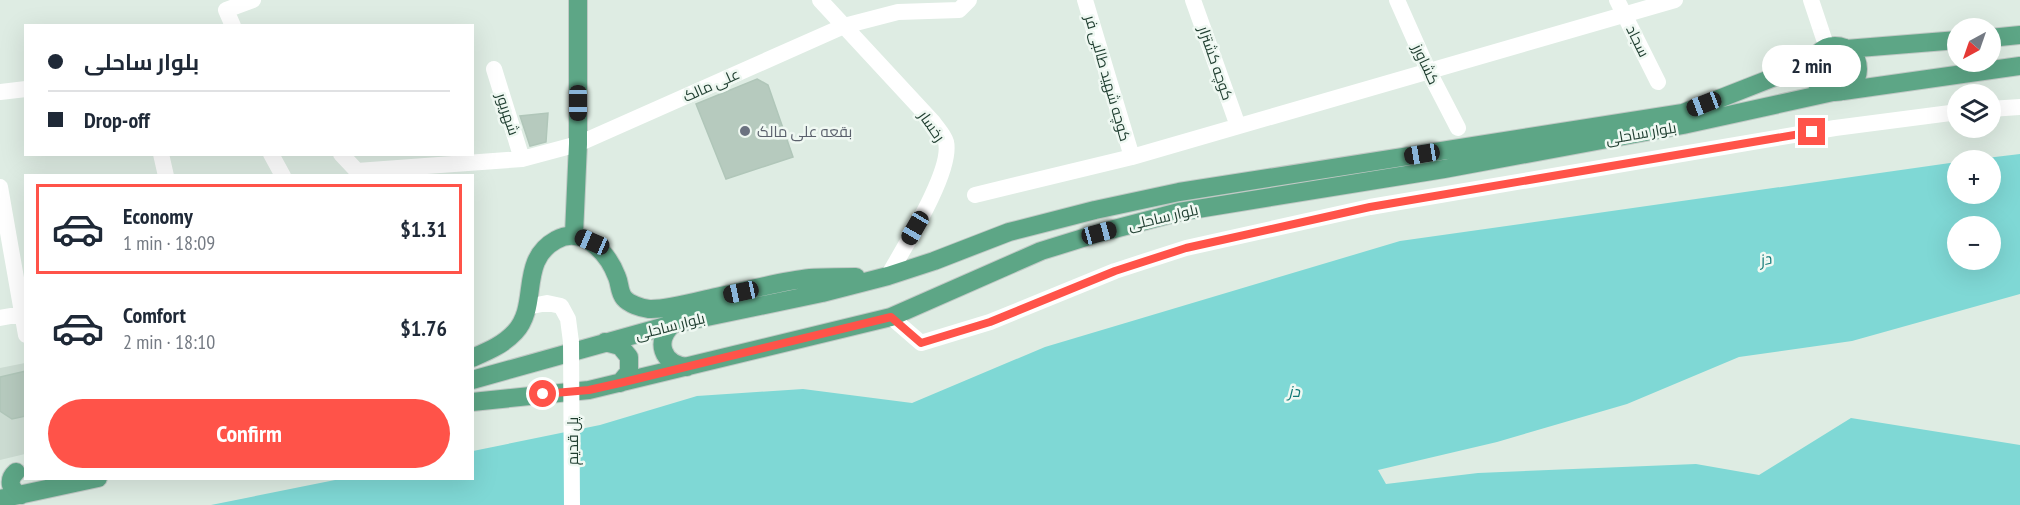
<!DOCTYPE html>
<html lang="en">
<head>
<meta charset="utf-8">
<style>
  :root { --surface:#fff; --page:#f6f6f7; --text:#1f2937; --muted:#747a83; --line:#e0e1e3; --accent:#ff5349 }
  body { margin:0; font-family:"PT Sans Narrow",Cairo,sans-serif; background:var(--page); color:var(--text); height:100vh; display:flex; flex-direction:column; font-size:22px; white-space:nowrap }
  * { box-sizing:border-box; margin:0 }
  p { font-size:20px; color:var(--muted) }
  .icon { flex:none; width:33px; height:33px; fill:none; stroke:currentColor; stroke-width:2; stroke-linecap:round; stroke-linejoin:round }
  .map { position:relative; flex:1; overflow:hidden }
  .panel { position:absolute; left:24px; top:174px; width:450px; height:306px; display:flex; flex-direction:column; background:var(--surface); border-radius:0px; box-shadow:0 6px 24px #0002 }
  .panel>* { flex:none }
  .guide { position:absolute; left:24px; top:24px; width:450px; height:132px; border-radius:0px; box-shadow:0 6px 24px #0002; display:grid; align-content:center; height:132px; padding:0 24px; background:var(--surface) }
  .needle { width:39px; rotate:220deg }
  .tools { position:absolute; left:1947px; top:18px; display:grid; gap:12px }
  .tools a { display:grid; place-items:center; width:54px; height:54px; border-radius:50%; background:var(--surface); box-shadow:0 6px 24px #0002; font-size:30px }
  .end { position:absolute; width:27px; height:27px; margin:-14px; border:8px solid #ff5349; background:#fff; box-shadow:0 0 0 3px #fff }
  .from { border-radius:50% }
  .bubble { position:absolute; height:42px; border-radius:21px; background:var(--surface); box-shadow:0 6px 24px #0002; font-size:20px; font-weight:800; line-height:42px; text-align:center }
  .car { position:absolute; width:18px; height:36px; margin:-18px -9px; border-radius:8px; box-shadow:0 0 4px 2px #0007; background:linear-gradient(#222 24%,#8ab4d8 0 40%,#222 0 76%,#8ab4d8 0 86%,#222 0) }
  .guide b { display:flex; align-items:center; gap:21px; height:57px; font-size:22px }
  .guide b+b { border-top:2px solid var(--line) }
  .guide i { width:15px; height:15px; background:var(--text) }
  ul { padding:10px 0 0; list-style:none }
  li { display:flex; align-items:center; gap:18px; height:90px; margin:0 12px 9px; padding:0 12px; border:3px solid transparent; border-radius:0px }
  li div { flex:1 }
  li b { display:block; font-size:22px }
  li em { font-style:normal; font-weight:800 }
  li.active { border-color:var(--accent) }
  li>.icon { width:54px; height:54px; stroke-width:1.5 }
  .action { display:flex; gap:12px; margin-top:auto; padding:12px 24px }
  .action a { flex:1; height:69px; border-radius:36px; background:var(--accent); color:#fff; font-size:24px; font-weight:800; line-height:69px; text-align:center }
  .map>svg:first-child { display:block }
  .built { fill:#ccdcd2 }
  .water { fill:#7fd8d5; fill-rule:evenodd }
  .building { fill:#b6cabe; stroke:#b0c6b9; stroke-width:1.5 }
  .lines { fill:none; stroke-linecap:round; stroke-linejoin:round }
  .major-casing { stroke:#c0c9c5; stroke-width:20 }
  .minor { stroke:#fff; stroke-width:16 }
  .major { stroke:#5da686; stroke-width:18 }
  .minor-bridge { stroke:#fff; stroke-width:16 }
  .route { stroke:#ff5349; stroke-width:8 }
  .worship-dot { fill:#6b7280; stroke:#eff8f2; stroke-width:2 }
  .labels { text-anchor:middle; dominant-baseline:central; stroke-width:5; stroke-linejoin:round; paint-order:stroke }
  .street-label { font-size:15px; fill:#1e3d2f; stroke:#eff8f2 }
  .worship-label { font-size:15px; fill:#5b616d; stroke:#eff8f2; text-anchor:start }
  .water-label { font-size:16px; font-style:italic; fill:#117a78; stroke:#eff8f2 }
</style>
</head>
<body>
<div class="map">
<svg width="2020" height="505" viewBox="0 0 2020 505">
  <rect width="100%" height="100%" fill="#deece3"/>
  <path class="built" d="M25 363V454L0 460V368Z"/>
  <path class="water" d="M2020 154V294L1852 341 1739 357 1627 404 1497 442 1378 470 1386 484 1478 473 1696 464 1759 475 1851 418 2020 445V505H211L340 479 472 478 473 451 600 425 697 396 803 389 912 403 1045 347 1400 241 1957 162 1958 194H1990V160H1970ZM1958 226H1990V260H1958Z"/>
  <path class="building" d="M757 79 768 85 793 157 726 179 696 104Z
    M548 113 546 142 530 146 520 116Z
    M26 371V416L12 419 0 411V377Z"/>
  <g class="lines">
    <defs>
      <path id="major" d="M1990 38 2020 35
        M1812 69a23 23 0 1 1 46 0a23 23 0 1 1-46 0Z
        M1846 49 1958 40
        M1843 91 2020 66
        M574 234 578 144V0
        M673 324C654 341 662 364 687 367
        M605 342 620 346 629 357V372L620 383
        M472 358C488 351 503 345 515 332 540 305 518 261 556 240 583 225 608 253 617 277 620 284 619 292 624 298 629 304 641 308 649 309 667 310 698 301 716 297 746 291 780 281 810 278 825 277 841 277 856 277
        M472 380 673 324 822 293 888 276 934 261 1009 232 1095 210 1179 192 1683 113 1813 62
        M472 402 589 390 891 317 1041 251 1099 233 1179 212 1444 169 1683 125 1833 92
        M16 472C7 480 10 491 21 495
        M0 499 98 478"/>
    </defs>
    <use href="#major" class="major-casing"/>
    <path class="minor" d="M820 0 933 122C937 128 944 135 946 142 953 171 903 249 888 276
      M1085 0 1132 157
      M1193 0 1238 126
      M1397 0 1428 70 1458 128
      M1617 0 1658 82
      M1811 0 1827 48
      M233 26 226 10 253 0
      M494 69 522 159
      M0 92 26 89
      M1990 109 2020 107
      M161 154 166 176
      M271 154 283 176
      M341 154 357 171 522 159 578 144 844 26 898 12 959 10 969 0
      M0 187 26 335
      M975 195 1132 157 1675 0
      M527 307 547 303 561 306 568 319 571 342
      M891 317 921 343 990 322 1115 271 1186 248 1370 207 1835 128 1958 112
      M0 318 22 314"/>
    <use href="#major" class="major"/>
    <path class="minor-bridge" d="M571 342 572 505"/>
  </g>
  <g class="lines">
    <path class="route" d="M543 394 589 390 620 383 891 317 921 343 990 322 1115 271 1186 248 1370 207 1812 132"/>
  </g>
  <circle class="worship-dot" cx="745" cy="131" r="6"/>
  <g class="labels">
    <g class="street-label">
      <text transform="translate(1638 41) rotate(64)">سجاد</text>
      <text transform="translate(1216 63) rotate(71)">کوچه کشتزار</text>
      <text transform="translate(1426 64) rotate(65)">کشاورز</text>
      <text transform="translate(1108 78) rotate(74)">کوچه شهید طالبی فر</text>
      <text transform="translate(711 85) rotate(-24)">علی مالک</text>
      <text transform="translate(508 114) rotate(72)">شهریور</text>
      <text transform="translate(932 126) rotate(55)">رخسار</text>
      <text transform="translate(1641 133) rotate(-10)">بلوار ساحلی</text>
      <text transform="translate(1163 217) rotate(-13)">بلوار ساحلی</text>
      <text transform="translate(670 326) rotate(-14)">بلوار ساحلی</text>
      <text transform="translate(572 441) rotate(-90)">پل قدیم</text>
    </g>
    <g class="worship-label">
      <text x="757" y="131">بقعه علی مالک</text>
    </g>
    <g class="water-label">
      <text transform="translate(1765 259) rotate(-14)">دز</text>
      <text x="1294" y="391">دز</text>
    </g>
  </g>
</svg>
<div class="tools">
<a><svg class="needle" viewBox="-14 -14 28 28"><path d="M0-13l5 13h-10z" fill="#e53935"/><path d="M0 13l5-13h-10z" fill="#747a83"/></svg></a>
<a><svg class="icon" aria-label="layers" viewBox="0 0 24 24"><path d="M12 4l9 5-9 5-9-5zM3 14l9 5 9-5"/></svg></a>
<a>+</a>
<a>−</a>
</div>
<i class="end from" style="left:543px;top:394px"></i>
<i class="end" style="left:1812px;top:132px"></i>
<div class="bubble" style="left:1762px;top:45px;width:99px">2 min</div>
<i class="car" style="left:578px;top:103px;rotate:180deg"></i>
<i class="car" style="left:1704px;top:104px;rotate:249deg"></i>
<i class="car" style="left:1422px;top:154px;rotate:261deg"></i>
<i class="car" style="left:915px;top:228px;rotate:210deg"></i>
<i class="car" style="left:1099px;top:233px;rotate:75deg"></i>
<i class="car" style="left:592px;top:242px;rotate:293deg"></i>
<i class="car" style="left:741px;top:292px;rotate:258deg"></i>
<div class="guide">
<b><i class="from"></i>بلوار ساحلی</b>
<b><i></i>Drop-off</b>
</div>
<section class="panel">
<ul>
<li class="active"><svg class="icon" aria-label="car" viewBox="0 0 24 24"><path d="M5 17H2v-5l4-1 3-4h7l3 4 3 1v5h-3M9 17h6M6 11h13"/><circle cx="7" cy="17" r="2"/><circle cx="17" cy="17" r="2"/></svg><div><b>Economy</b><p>1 min · 18:09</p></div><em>$1.31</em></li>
<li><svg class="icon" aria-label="car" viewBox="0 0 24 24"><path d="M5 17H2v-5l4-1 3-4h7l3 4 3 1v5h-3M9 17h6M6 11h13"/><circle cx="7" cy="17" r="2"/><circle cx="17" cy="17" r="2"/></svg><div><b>Comfort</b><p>2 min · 18:10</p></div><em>$1.76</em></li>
</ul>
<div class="action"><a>Confirm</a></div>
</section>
</div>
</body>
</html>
